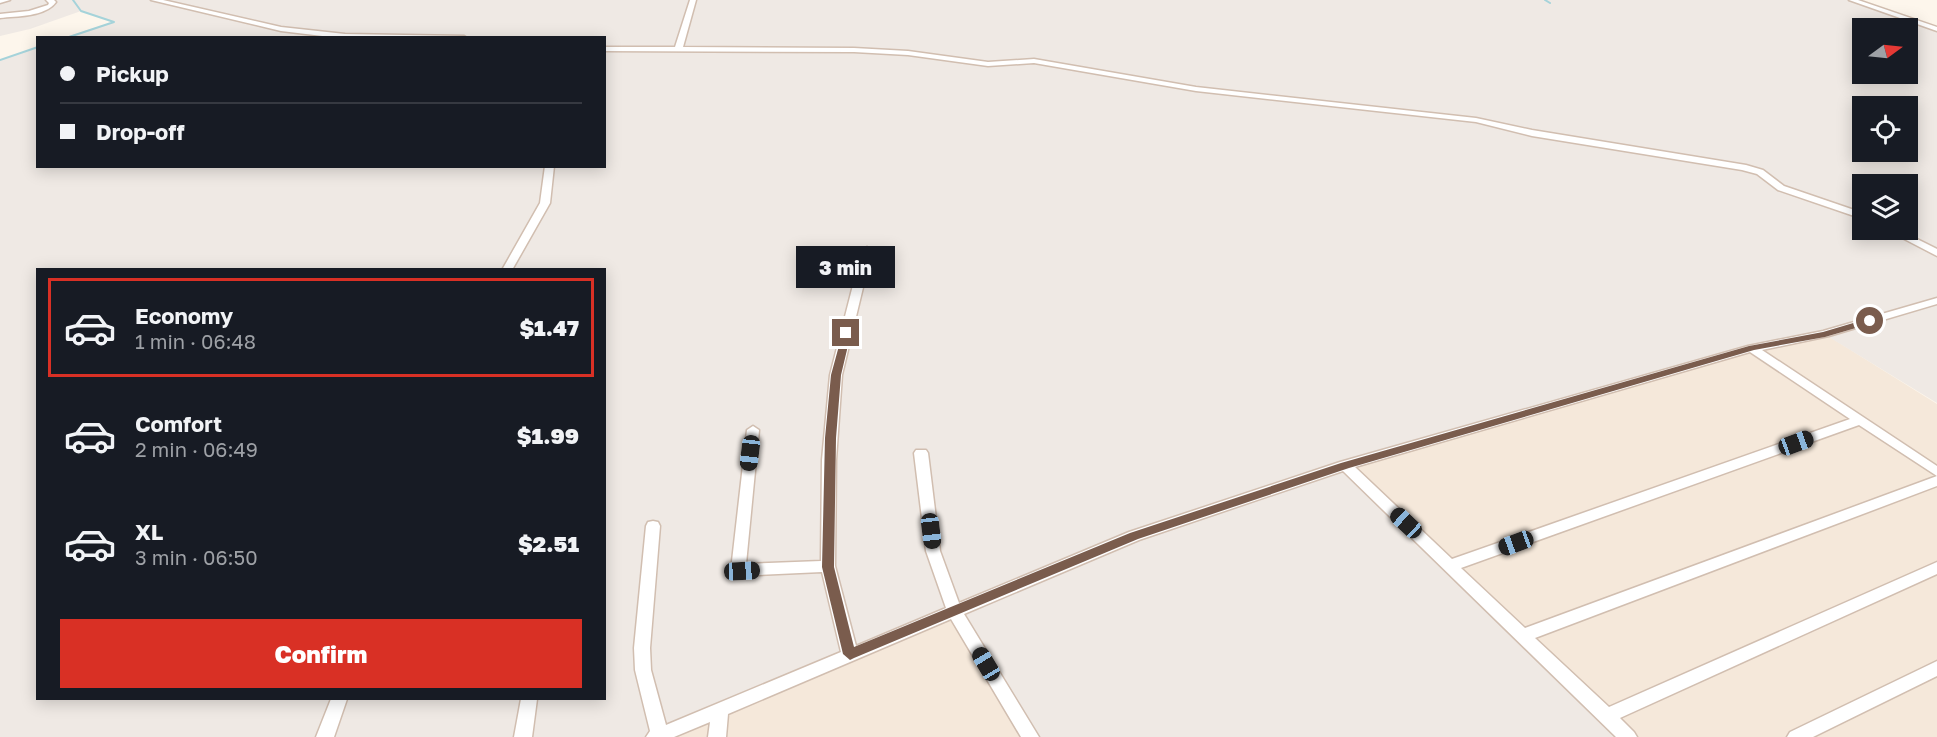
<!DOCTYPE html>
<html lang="en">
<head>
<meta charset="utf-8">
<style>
  :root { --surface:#171b24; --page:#242831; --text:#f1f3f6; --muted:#9ea1a6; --line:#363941; --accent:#d93025 }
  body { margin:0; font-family:"Golos Text",sans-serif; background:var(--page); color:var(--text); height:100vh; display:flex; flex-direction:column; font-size:22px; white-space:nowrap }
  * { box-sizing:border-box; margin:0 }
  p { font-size:20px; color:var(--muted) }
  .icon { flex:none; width:33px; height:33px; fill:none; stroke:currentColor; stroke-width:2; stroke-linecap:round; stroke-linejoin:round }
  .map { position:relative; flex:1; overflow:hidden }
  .drawer { position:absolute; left:36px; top:268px; width:570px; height:432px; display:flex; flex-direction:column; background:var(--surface); border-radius:0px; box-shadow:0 3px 15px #0003 }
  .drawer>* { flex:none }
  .guide { position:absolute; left:36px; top:36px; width:570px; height:132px; border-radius:0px; box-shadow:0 3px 15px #0003; display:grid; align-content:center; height:132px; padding:0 24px; background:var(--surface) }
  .needle { width:39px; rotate:75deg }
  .controls { position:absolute; left:1852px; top:18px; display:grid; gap:12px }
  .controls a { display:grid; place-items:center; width:66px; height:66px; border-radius:0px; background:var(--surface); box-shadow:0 3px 15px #0003; font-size:30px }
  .end { position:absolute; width:27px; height:27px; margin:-14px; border:8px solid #7a5c4d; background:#fff; box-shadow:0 0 0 3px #fff }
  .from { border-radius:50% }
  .bubble { position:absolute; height:42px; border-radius:0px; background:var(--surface); box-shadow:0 3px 15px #0003; font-size:20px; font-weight:800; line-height:42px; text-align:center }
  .car { position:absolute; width:18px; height:36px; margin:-18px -9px; border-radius:8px; box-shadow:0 0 4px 2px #0007; background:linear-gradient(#222 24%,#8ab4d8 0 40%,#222 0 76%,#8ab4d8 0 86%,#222 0) }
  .guide b { display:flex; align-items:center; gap:21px; height:57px; font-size:22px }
  .guide b+b { border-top:2px solid var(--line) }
  .guide i { width:15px; height:15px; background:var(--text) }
  ul { padding:10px 0 0; list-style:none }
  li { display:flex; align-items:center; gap:18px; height:99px; margin:0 12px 9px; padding:0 12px; border:3px solid transparent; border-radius:0px }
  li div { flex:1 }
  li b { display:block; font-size:22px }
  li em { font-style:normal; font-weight:800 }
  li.current { border-color:var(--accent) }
  li>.icon { width:54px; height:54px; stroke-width:1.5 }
  .primary-button { display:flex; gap:12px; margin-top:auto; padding:12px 24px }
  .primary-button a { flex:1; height:69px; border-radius:0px; background:var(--accent); color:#fff; font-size:24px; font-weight:800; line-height:69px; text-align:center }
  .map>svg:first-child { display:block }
  .residential { fill:#f5e8da }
  .industrial { fill:#efe9e4; fill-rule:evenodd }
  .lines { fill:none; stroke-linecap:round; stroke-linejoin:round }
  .stream { stroke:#a5d3da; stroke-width:2 }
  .street-casing { stroke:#d1beb0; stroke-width:3 }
  .street { fill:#fff; fill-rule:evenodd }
  .route { fill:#7a5c4d }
</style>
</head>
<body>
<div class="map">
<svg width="1937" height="737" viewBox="0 0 1937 737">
  <rect width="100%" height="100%" fill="#fdf6ec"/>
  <path class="residential" d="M1825 334 1937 404V737H1620L1338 468 1752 348Z
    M954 610 1030 737H653Z"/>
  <path class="industrial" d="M0 0H1852L1937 29V403L1824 334 1752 348 1339 469 1620 737H1030L953 610 653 737H0V60L37 47 38 166H604V38L66 37 113 22 81 11 30 29 0 36ZM1863 28H1908V74H1863ZM1863 106H1908V152H1863ZM1863 184H1908V230H1863ZM38 270H604V699H38Z"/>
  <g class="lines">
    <path class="stream" d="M1545 0 1550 3
      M66 38 114 22 81 11 73 0
      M0 60 38 47"/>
    <defs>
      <path id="street" d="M0 0H10L0 3Z
        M46 0H54L56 2C45 17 17 16 0 18V14L29 11 48 5 49 3Z
        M151 0H163L281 27 345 34 464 36 467 38H339L281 31Z
        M690 0H696L683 47 854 48 908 51 988 62 1034 59 1196 87 1476 118 1532 130 1746 165 1763 170 1784 186 1863 213V219L1778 190 1757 174 1742 170 1532 136 1476 122 1196 91 1034 63 988 66 908 55 854 52 604 51V47H675Z
        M1849 0H1858L1937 27V31Z
        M545 166H554L550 203 512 270H502L540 203Z
        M1887 230H1899L1937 249V256Z
        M867 247 872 250 842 375 836 460 835 566 856 646 946 608 926 551 914 453 916 450H926L928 453 940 551 959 603 1129 532 1340 462 1748 346 1823 331 1937 298V304L1829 336 1762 350 1937 466V486L1535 638 1609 707 1937 562V574L1620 718 1634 732 1637 737H1616L1343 471 1139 540 964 614 1039 737H1021L951 619 728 714 726 737H708L710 722 674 737H646L650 731 635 670 634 648 646 526 648 522 653 521 658 522 660 526 650 648 651 670 666 725 841 652 822 572 738 576 733 574 731 570 747 430 753 426 759 430 746 564 821 561 822 460 830 375 862 250ZM1750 352 1850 419 1452 559 1355 467ZM1859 425 1937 476 1525 628 1461 568Z
        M1937 661V676L1813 737H1787L1790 732Z
        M331 699H347L334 737H316Z
        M521 699H537L532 737H514Z"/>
    </defs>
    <use href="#street" class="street-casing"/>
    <use href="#street" class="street"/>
  </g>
  <path class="route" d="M1870 318 1873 319V323L1825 337 1754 350 1349 468 1138 539 854 658 850 660 843 654 822 567 825 438 831 375 843 331 851 333 841 375 836 438 834 567 854 647 1130 533 1341 463 1749 346 1823 332Z"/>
</svg>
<div class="controls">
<a><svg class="needle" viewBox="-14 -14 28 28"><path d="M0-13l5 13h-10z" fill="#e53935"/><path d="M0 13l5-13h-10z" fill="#9ea1a6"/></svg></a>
<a><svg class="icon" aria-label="locate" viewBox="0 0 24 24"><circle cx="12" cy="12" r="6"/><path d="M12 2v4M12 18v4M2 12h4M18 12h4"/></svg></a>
<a><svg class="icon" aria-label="layers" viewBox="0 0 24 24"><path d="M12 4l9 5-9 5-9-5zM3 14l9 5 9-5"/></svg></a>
</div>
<i class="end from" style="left:1870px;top:321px"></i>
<i class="end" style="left:846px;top:333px"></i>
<div class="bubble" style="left:796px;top:246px;width:99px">3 min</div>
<i class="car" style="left:1796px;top:443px;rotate:70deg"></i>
<i class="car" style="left:750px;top:453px;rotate:187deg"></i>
<i class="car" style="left:1406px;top:523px;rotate:313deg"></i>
<i class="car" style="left:931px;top:531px;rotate:173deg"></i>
<i class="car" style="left:1516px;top:543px;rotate:250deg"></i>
<i class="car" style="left:742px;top:571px;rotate:87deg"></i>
<i class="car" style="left:986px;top:664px;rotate:329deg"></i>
<div class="guide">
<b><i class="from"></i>Pickup</b>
<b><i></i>Drop-off</b>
</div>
<section class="drawer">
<ul>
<li class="current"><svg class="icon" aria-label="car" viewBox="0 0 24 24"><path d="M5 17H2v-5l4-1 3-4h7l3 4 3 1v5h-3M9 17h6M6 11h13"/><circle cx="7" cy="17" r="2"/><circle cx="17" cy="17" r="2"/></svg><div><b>Economy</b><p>1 min · 06:48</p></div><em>$1.47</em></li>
<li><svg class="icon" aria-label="car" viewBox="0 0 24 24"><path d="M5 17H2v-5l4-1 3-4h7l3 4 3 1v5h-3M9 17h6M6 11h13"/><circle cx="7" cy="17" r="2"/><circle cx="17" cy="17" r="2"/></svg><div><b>Comfort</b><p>2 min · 06:49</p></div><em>$1.99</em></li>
<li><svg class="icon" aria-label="car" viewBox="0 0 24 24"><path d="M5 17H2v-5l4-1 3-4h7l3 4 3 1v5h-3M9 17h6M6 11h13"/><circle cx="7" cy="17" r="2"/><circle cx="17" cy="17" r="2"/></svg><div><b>XL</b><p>3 min · 06:50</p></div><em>$2.51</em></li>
</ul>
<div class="primary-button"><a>Confirm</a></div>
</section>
</div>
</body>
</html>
